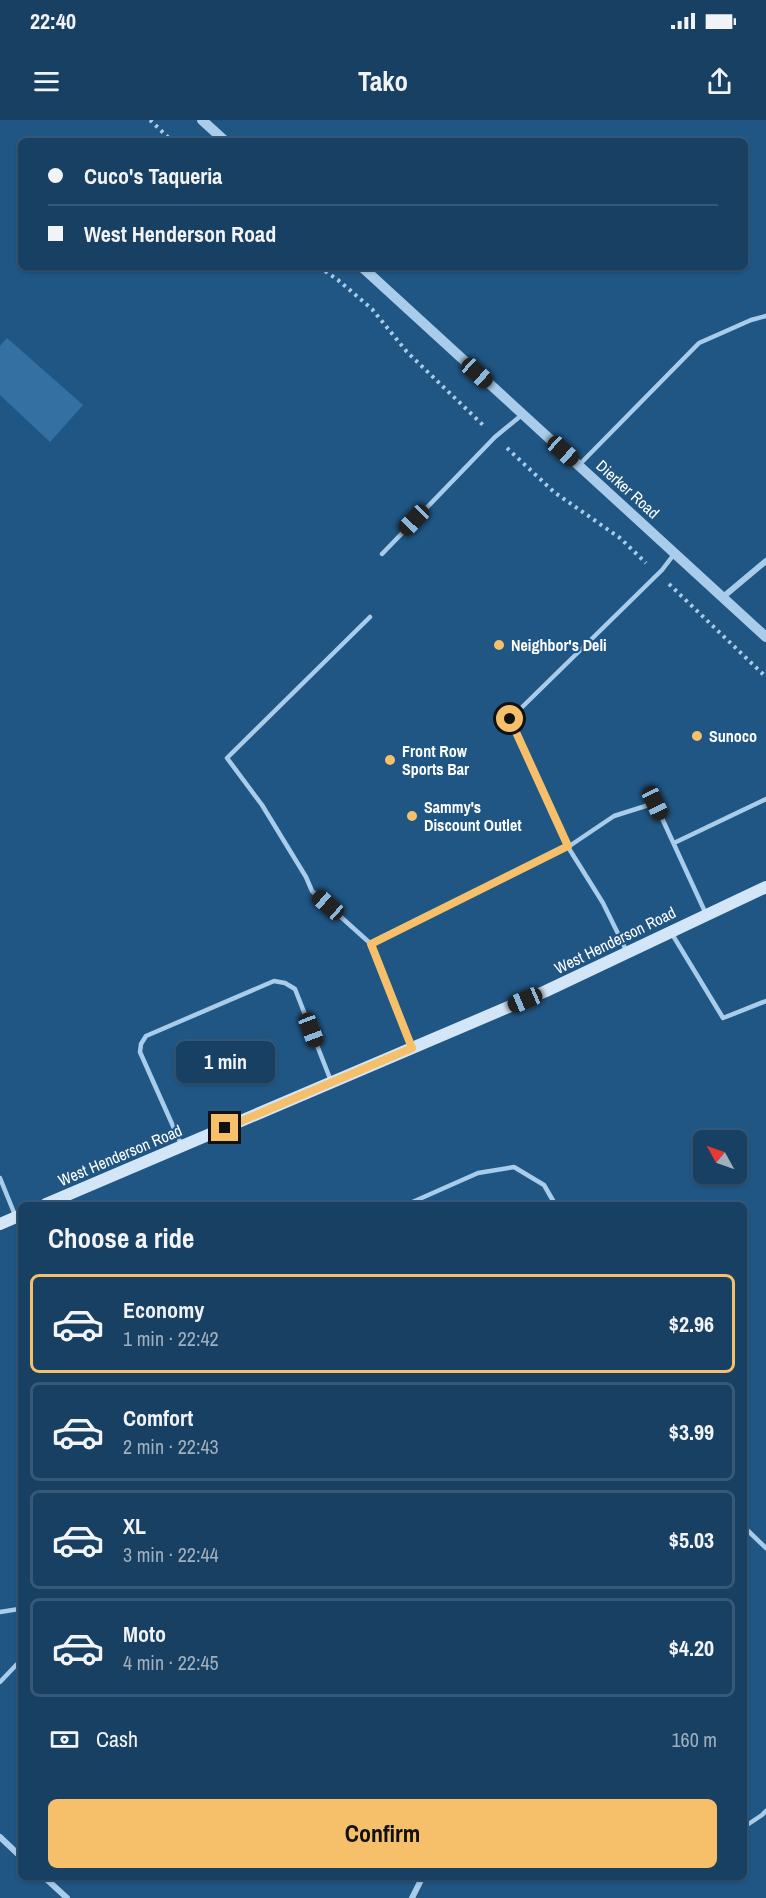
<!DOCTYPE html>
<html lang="en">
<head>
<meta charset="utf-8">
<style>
  :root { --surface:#184063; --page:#254b6c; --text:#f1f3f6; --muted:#9fafbe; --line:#365978; --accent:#f6bf69 }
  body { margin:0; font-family:"Archivo Narrow",sans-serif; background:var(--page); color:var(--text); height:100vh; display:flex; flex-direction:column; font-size:22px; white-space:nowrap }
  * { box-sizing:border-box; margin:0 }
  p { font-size:20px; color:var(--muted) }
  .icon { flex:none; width:33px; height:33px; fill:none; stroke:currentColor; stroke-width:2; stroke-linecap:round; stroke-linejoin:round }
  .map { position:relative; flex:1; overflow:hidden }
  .drawer { position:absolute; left:18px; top:1082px; width:729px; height:678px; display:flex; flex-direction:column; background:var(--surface); border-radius:9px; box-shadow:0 2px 4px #0004,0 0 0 2px var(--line) }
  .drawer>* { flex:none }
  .hud { position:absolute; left:18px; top:18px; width:730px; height:132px; border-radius:9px; box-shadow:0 2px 4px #0004,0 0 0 2px var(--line); display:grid; align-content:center; height:132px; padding:0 30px; background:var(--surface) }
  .needle { width:39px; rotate:310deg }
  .buttons { position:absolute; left:693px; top:1010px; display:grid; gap:12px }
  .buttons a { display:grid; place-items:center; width:54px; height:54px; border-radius:9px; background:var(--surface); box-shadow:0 2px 4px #0004,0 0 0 2px var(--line); font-size:30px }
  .end { position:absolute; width:27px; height:27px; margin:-14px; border:8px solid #f6bf69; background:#111; box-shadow:0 0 0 3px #111 }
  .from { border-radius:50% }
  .bubble { position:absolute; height:42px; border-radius:9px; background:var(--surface); box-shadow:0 2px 4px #0004,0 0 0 2px var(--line); font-size:20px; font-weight:700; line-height:42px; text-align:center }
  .car { position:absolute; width:18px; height:36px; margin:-18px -9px; border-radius:8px; box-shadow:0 0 4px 2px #0007; background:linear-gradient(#222 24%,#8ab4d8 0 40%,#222 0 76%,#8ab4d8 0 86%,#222 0) }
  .hud b { display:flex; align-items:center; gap:21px; height:57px; font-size:22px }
  .hud b+b { border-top:2px solid var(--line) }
  .hud i { width:15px; height:15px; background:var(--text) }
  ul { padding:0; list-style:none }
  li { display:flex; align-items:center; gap:18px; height:99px; margin:0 12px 9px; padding:0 18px; border:3px solid var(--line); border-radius:9px }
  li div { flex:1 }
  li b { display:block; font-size:22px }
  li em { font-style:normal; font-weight:700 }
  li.current { border-color:var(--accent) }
  li>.icon { width:54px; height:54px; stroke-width:1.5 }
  h2 { padding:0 30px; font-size:27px; line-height:72px }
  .pay { display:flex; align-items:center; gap:15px; height:66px; padding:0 30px; font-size:22px }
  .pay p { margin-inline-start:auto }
  .action { display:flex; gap:12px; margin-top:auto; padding:12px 30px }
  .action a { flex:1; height:69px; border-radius:9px; background:var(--accent); color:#111; font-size:24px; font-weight:700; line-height:69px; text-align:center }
  .status { display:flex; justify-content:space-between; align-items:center; height:42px; padding:0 30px; background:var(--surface); direction:ltr }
  .status svg { height:16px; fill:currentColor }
  header { display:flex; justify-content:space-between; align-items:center; height:78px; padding:0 30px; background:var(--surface); font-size:27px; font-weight:700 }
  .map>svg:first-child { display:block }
  .pitch { fill:#3470a1 }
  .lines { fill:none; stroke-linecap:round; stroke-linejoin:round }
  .path { stroke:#a8cce9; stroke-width:4; stroke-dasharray:3 4.5; stroke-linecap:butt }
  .service { stroke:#a8cce9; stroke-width:4.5 }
  .minor { stroke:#a8cce9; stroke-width:6 }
  .tertiary { stroke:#a8cce9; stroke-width:10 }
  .secondary { stroke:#d3e6f7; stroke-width:12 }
  .route { stroke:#f6bf69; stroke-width:8 }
  .poi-dot { fill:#f6bf69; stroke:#205684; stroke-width:2 }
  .labels { text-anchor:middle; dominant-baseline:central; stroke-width:4.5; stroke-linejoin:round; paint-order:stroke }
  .street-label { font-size:16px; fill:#fff; stroke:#205684 }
  .poi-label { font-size:16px; font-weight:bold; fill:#fff; stroke:#205684; text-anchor:start }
</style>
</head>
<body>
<div class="status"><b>22:40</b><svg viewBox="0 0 49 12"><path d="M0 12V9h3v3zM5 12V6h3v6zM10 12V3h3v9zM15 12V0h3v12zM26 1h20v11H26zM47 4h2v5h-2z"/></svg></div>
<header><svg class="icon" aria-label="menu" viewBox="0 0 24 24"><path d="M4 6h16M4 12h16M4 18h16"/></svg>Tako<svg class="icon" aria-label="share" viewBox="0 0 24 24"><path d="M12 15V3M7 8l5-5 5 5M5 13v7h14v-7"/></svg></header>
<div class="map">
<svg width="766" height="1778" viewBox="0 0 766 1778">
  <rect width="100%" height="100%" fill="#205684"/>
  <path class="pitch" d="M7 218 83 285 50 322 0 275V226Z"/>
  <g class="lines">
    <path class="path" d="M150 0 172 21
      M319 147 338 160 372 189 407 232 484 306
      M507 328 554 372 620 418 646 443
      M669 464 766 557"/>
    <path class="service" d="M579 345 699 223 751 200 766 196
      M382 434 495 317 523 294
      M370 497 227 638 262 685 306 757 312 771 371 824 412 928
      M674 723 766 679
      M672 814 723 898 766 881
      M371 824 568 727 614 696 655 683 706 794
      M627 832 603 783 568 727 510 599 662 450 675 433
      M181 1024 140 932 141 924 146 916 274 861 285 863 295 869 331 961
      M0 1058 15 1095
      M408 1084 478 1053 514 1047 544 1065 555 1084
      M744 1407 766 1428
      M0 1492 19 1489 21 1491
      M0 1562 21 1540
      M744 1707 762 1695 766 1691"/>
    <path class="minor" d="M723 477 766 441
      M0 1717 21 1737
      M43 1756 67 1778
      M412 1778 423 1756"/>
    <path class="tertiary" d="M202 0 225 21
      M362 147 766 517"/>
    <path class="secondary" d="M46 1084 546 871 766 767
      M0 1104 21 1095"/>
  </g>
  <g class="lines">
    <path class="route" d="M225 1008 412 928 371 824 568 726 510 599"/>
  </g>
  <g class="poi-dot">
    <circle cx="499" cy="525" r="6"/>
    <circle cx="697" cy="616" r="6"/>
    <circle cx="390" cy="640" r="6"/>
    <circle cx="412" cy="696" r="6"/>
  </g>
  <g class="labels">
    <g class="street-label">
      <text transform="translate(628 369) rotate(42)">Dierker Road</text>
      <text transform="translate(615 820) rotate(-26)">West Henderson Road</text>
      <text transform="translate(120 1035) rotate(-23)">West Henderson Road</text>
    </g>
    <g class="poi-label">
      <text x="511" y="525">Neighbor's Deli</text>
      <text x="709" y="616">Sunoco</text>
      <text x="402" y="631">Front Row<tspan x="402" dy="18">Sports Bar</tspan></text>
      <text x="424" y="687">Sammy's<tspan x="424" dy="18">Discount Outlet</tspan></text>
    </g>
  </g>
</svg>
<div class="buttons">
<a><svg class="needle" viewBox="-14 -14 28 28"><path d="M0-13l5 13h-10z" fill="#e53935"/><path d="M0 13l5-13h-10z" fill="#9fafbe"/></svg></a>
</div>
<i class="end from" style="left:510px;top:599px"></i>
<i class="end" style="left:225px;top:1008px"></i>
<div class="bubble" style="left:176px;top:921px;width:99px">1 min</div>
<i class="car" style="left:477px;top:253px;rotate:132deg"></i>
<i class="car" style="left:563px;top:331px;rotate:132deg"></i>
<i class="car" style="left:414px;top:400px;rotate:224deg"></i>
<i class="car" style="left:655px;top:683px;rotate:155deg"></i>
<i class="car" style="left:328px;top:785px;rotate:311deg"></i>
<i class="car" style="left:525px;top:880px;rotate:247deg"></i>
<i class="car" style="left:311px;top:910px;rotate:159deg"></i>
<div class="hud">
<b><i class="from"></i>Cuco's Taqueria</b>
<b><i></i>West Henderson Road</b>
</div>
<section class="drawer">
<h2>Choose a ride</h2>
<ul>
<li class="current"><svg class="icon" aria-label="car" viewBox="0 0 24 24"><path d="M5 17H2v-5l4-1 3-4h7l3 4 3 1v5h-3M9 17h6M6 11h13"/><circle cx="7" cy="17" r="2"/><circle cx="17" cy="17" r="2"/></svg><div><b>Economy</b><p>1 min · 22:42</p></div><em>$2.96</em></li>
<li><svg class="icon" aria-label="car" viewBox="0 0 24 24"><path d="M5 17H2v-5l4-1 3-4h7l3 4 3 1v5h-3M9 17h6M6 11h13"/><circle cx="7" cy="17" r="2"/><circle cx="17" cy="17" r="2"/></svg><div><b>Comfort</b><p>2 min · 22:43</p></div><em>$3.99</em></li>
<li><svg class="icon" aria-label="car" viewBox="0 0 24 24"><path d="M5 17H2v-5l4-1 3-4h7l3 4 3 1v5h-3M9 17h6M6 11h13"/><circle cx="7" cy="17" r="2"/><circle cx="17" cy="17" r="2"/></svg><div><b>XL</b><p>3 min · 22:44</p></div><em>$5.03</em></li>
<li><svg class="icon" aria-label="car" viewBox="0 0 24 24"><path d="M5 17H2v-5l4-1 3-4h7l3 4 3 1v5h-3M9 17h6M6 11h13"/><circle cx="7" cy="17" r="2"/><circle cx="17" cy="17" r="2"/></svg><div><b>Moto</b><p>4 min · 22:45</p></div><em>$4.20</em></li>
</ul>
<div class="pay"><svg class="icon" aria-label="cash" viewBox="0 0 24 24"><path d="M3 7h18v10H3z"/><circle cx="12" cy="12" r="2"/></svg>Cash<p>160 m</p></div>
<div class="action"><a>Confirm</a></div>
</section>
</div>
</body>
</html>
